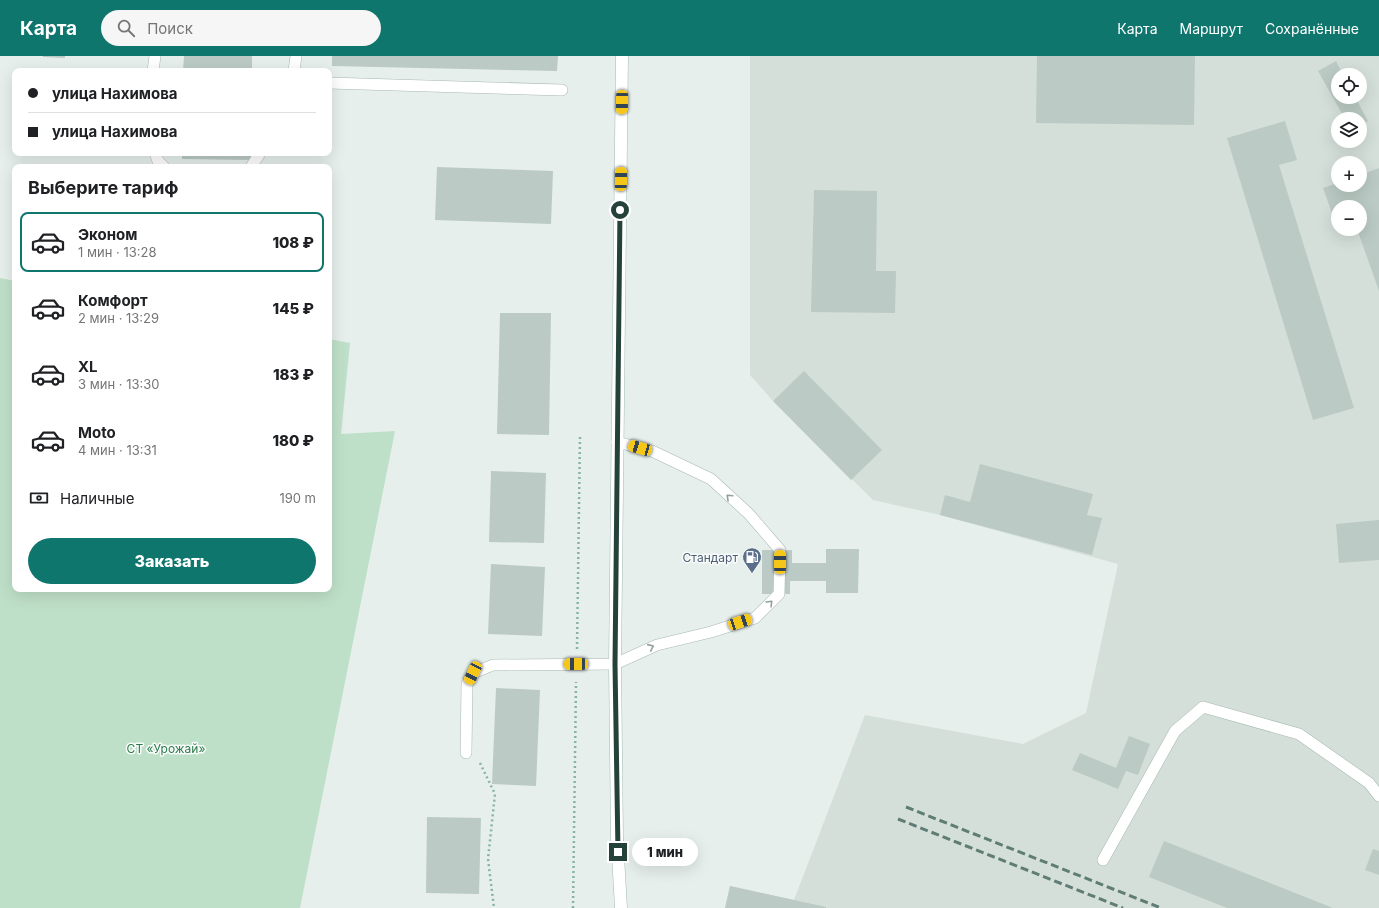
<!DOCTYPE html>
<html lang="ru">
<head>
<meta charset="utf-8">
<style>
  :root { --surface:#fff; --page:#f6f6f6; --text:#202124; --muted:#757577; --line:#e0e0e0; --accent:#0f766e }
  body { margin:0; font-family:Inter,sans-serif; background:var(--page); color:var(--text); height:100vh; display:flex; flex-direction:column; font-size:15px; white-space:nowrap }
  * { box-sizing:border-box; margin:0 }
  p { font-size:13px; color:var(--muted) }
  .icon { flex:none; width:22px; height:22px; fill:none; stroke:currentColor; stroke-width:2; stroke-linecap:round; stroke-linejoin:round }
  .map { position:relative; flex:1; overflow:hidden }
  .panel { position:absolute; left:12px; top:108px; width:320px; height:428px; display:flex; flex-direction:column; background:var(--surface); border-radius:8px; box-shadow:0 4px 16px #0002 }
  .panel>* { flex:none }
  .hud { position:absolute; left:12px; top:12px; width:320px; height:88px; border-radius:8px; box-shadow:0 4px 16px #0002; display:grid; align-content:center; height:88px; padding:0 16px; background:var(--surface) }
  .tools { position:absolute; left:1331px; top:12px; display:grid; gap:8px }
  .tools a { display:grid; place-items:center; width:36px; height:36px; border-radius:50%; background:var(--surface); box-shadow:0 4px 16px #0002; font-size:20px }
  .end { position:absolute; width:18px; height:18px; margin:-9px; border:5px solid #24423a; background:#fff; box-shadow:0 0 0 2px #fff }
  .from { border-radius:50% }
  .bubble { position:absolute; height:28px; border-radius:14px; background:var(--surface); box-shadow:0 4px 16px #0002; font-size:13px; font-weight:800; line-height:28px; text-align:center }
  .car { position:absolute; width:12px; height:24px; margin:-12px -6px; border-radius:5px; box-shadow:0 0 3px 1px #0007; background:linear-gradient(#f5c518 24%,#345 0 40%,#f5c518 0 76%,#345 0 86%,#f5c518 0) }
  .hud b { display:flex; align-items:center; gap:14px; height:38px; font-size:15px }
  .hud b+b { border-top:1px solid var(--line) }
  .hud i { width:10px; height:10px; background:var(--text) }
  ul { padding:0; list-style:none }
  li { display:flex; align-items:center; gap:12px; height:60px; margin:0 8px 6px; padding:0 8px; border:2px solid transparent; border-radius:8px }
  li div { flex:1 }
  li b { display:block; font-size:15px }
  li em { font-style:normal; font-weight:800 }
  li.on { border-color:var(--accent) }
  li>.icon { width:36px; height:36px; stroke-width:1.5 }
  h2 { padding:0 16px; font-size:18px; line-height:48px }
  .pay { display:flex; align-items:center; gap:10px; height:44px; padding:0 16px; font-size:15px }
  .pay p { margin-inline-start:auto }
  .primary-button { display:flex; gap:8px; margin-top:auto; padding:8px 16px }
  .primary-button a { flex:1; height:46px; border-radius:24px; background:var(--accent); color:#fff; font-size:16px; font-weight:800; line-height:46px; text-align:center }
  header { display:flex; align-items:center; gap:24px; box-sizing:border-box; height:56px; padding:0 20px; background:var(--accent); color:#fff }
  header strong { font-size:19px }
  nav { display:flex; gap:22px; margin-inline-start:auto; font-size:14px }
  .search { width:280px; height:36px; background:var(--page); display:flex; align-items:center; gap:10px; box-sizing:border-box; padding:0 14px; border-radius:22px; color:var(--muted); font-size:15px }
  .map>svg:first-child { display:block }
  .built { fill:#d4dfda; fill-rule:evenodd }
  .green { fill:#bfe0c8 }
  .building { fill:#bbcac4 }
  .lines { fill:none; stroke-linecap:round; stroke-linejoin:round }
  .lane-casing { stroke:#a8b8b2; stroke-width:12 }
  .secondary-casing { stroke:#a4bbb3; stroke-width:13 }
  .path { stroke:#86b3a5; stroke-width:2.5; stroke-dasharray:2 3; stroke-linecap:butt }
  .lane { stroke:#fff; stroke-width:11 }
  .secondary { stroke:#fff; stroke-width:12 }
  .rail { stroke:#5f7d75; stroke-width:3; stroke-dasharray:8 4; stroke-linecap:butt }
  .oneway { stroke:#92a09c }
  .route { stroke:#24423a; stroke-width:5 }
  .labels { text-anchor:middle; dominant-baseline:central; stroke-width:3; stroke-linejoin:round; paint-order:stroke }
  .service-label { font-size:12px; fill:#4e5e75; stroke:#f7fbf9; text-anchor:end }
  .park-label { font-size:12px; fill:#2d7a4b; stroke:#f7fbf9 }
</style>
</head>
<body>
<header>
<strong>Карта</strong>
<div class="search"><svg class="icon" aria-label="search" viewBox="0 0 24 24"><circle cx="10" cy="10" r="6"/><path d="M15 15l6 6"/></svg>Поиск</div>
<nav><a>Карта</a><a>Маршрут</a><a>Сохранённые</a></nav>
</header>
<div class="map">
<svg width="1379" height="852" viewBox="0 0 1379 852">
  <rect width="100%" height="100%" fill="#e6efeb"/>
  <path class="built" d="M750 0H1379V852H725L730 830 794 844 865 659 1023 688 1086 657 1118 508 940 459 873 444 773 345 750 319ZM1338 19H1360V41H1338ZM1338 63H1360V85H1338ZM1338 107H1360V129H1338ZM1338 151H1360V173H1338Z"/>
  <path class="green" d="M0 222 15 225V533H329V283L350 287 341 378 395 375 300 852H0Z"/>
  <path class="building" d="M43 0H65V2L43 1Z
    M184 0H252V15H183Z
    M332 0H558L557 15 332 10Z
    M1037 0H1195L1194 69 1036 67Z
    M1336 5 1343 19H1338V41H1355L1368 65 1360 70V63H1345L1318 15Z
    M1285 65 1297 104 1279 109 1354 352 1313 364 1227 82Z
    M182 97H251V104L182 103Z
    M437 111 553 115 551 168 435 164Z
    M1379 112V235L1357 173H1360V151H1338V174L1323 132 1338 127V129H1360V119Z
    M814 134 877 135 876 215H896L895 257 811 256Z
    M500 257H551L549 379 497 378Z
    M804 315 882 394 851 424 773 345Z
    M980 408 1093 438 1087 459 1102 462 1092 499 940 459 945 439 970 446Z
    M491 415 546 417 544 487 489 486Z
    M1379 464V504L1339 507 1336 468Z
    M826 493H859L858 537H826V525H790V538H762V494H792V507H826Z
    M491 508 545 511 542 580 488 578Z
    M496 632 540 634 536 730 492 728Z
    M1129 680 1150 688 1138 719 1126 715 1118 733 1072 714 1080 697 1116 712Z
    M427 761 481 762 479 838 426 837Z
    M1164 785 1333 852H1227L1149 821Z
    M1373 793 1379 795V819L1365 814Z
    M730 830 826 851V852H725Z"/>
  <g class="lines">
    <defs>
      <path id="lane" d="M153 15 155 0
        M294 15 296 0
        M329 27 562 34
        M155 97 158 105 164 111
        M251 111 260 97
        M466 697 467 628 473 617 493 609 615 608 657 589 711 576 755 562 779 538 780 494 749 458 711 423 652 395 617 386
        M1103 804 1175 675 1203 651 1299 678 1369 727 1379 740"/>
      <path id="secondary" d="M621 852 617 782 615 608 622 0"/>
    </defs>
    <use href="#lane" class="lane-casing"/>
    <use href="#secondary" class="secondary-casing"/>
    <path class="path" d="M577 593 580 379
      M480 707 495 738 488 803 494 852
      M573 852 576 626"/>
    <use href="#lane" class="lane"/>
    <use href="#secondary" class="secondary"/>
    <path class="rail" d="M906 751 1161 852
      M898 763 1123 852"/>
  </g>
  <defs><path id="oneway-chevron" d="M-2-3.5L2.5 0L-2 3.5" fill="none" stroke-width="1.6" stroke-linecap="round" stroke-linejoin="round"/></defs>
  <g class="oneway">
    <use href="#oneway-chevron" transform="translate(729 441) rotate(-137)"/>
    <use href="#oneway-chevron" transform="translate(770 547) rotate(-45)"/>
    <use href="#oneway-chevron" transform="translate(651 591) rotate(-24)"/>
  </g>
  <g class="lines">
    <path class="route" d="M618 796 615 608 620 154"/>
  </g>
  <defs>
    <symbol id="fuel-pin" viewBox="-11 -11 22 30"><path d="M0 17L-7.5 6A9.5 9.5 0 1 1 7.5 6Z" fill="#5c6f8a" stroke="#f7fbf9"/><path d="M-5.5-6h7V0h2V4h1.3V-2.5L3-4.5l.8-.8L6-3V5H2.5V1h-1V6h-7ZM-4.2-4.7v3.2H.2V-4.7Z" fill="#fff"/></symbol>
  </defs>
  <g fill-rule="evenodd">
    <use href="#fuel-pin" x="741" y="490" width="22" height="30"/>
  </g>
  <g class="labels">
    <g class="service-label">
      <text x="738" y="501">Стандарт</text>
    </g>
    <g class="park-label">
      <text x="166" y="692">СТ «Урожай»</text>
    </g>
  </g>
</svg>
<div class="tools">
<a><svg class="icon" aria-label="locate" viewBox="0 0 24 24"><circle cx="12" cy="12" r="6"/><path d="M12 2v4M12 18v4M2 12h4M18 12h4"/></svg></a>
<a><svg class="icon" aria-label="layers" viewBox="0 0 24 24"><path d="M12 4l9 5-9 5-9-5zM3 14l9 5 9-5"/></svg></a>
<a>+</a>
<a>−</a>
</div>
<i class="end from" style="left:620px;top:154px"></i>
<i class="end" style="left:618px;top:796px"></i>
<div class="bubble" style="left:632px;top:782px;width:66px">1 мин</div>
<i class="car" style="left:622px;top:46px;rotate:181deg"></i>
<i class="car" style="left:621px;top:123px;rotate:1deg"></i>
<i class="car" style="left:640px;top:392px;rotate:286deg"></i>
<i class="car" style="left:780px;top:506px;rotate:0deg"></i>
<i class="car" style="left:740px;top:566px;rotate:72deg"></i>
<i class="car" style="left:576px;top:608px;rotate:270deg"></i>
<i class="car" style="left:473px;top:617px;rotate:206deg"></i>
<div class="hud">
<b><i class="from"></i>улица Нахимова</b>
<b><i></i>улица Нахимова</b>
</div>
<section class="panel">
<h2>Выберите тариф</h2>
<ul>
<li class="on"><svg class="icon" aria-label="car" viewBox="0 0 24 24"><path d="M5 17H2v-5l4-1 3-4h7l3 4 3 1v5h-3M9 17h6M6 11h13"/><circle cx="7" cy="17" r="2"/><circle cx="17" cy="17" r="2"/></svg><div><b>Эконом</b><p>1 мин · 13:28</p></div><em>108 ₽</em></li>
<li><svg class="icon" aria-label="car" viewBox="0 0 24 24"><path d="M5 17H2v-5l4-1 3-4h7l3 4 3 1v5h-3M9 17h6M6 11h13"/><circle cx="7" cy="17" r="2"/><circle cx="17" cy="17" r="2"/></svg><div><b>Комфорт</b><p>2 мин · 13:29</p></div><em>145 ₽</em></li>
<li><svg class="icon" aria-label="car" viewBox="0 0 24 24"><path d="M5 17H2v-5l4-1 3-4h7l3 4 3 1v5h-3M9 17h6M6 11h13"/><circle cx="7" cy="17" r="2"/><circle cx="17" cy="17" r="2"/></svg><div><b>XL</b><p>3 мин · 13:30</p></div><em>183 ₽</em></li>
<li><svg class="icon" aria-label="car" viewBox="0 0 24 24"><path d="M5 17H2v-5l4-1 3-4h7l3 4 3 1v5h-3M9 17h6M6 11h13"/><circle cx="7" cy="17" r="2"/><circle cx="17" cy="17" r="2"/></svg><div><b>Moto</b><p>4 мин · 13:31</p></div><em>180 ₽</em></li>
</ul>
<div class="pay"><svg class="icon" aria-label="cash" viewBox="0 0 24 24"><path d="M3 7h18v10H3z"/><circle cx="12" cy="12" r="2"/></svg>Наличные<p>190 m</p></div>
<div class="primary-button"><a>Заказать</a></div>
</section>
</div>
</body>
</html>
